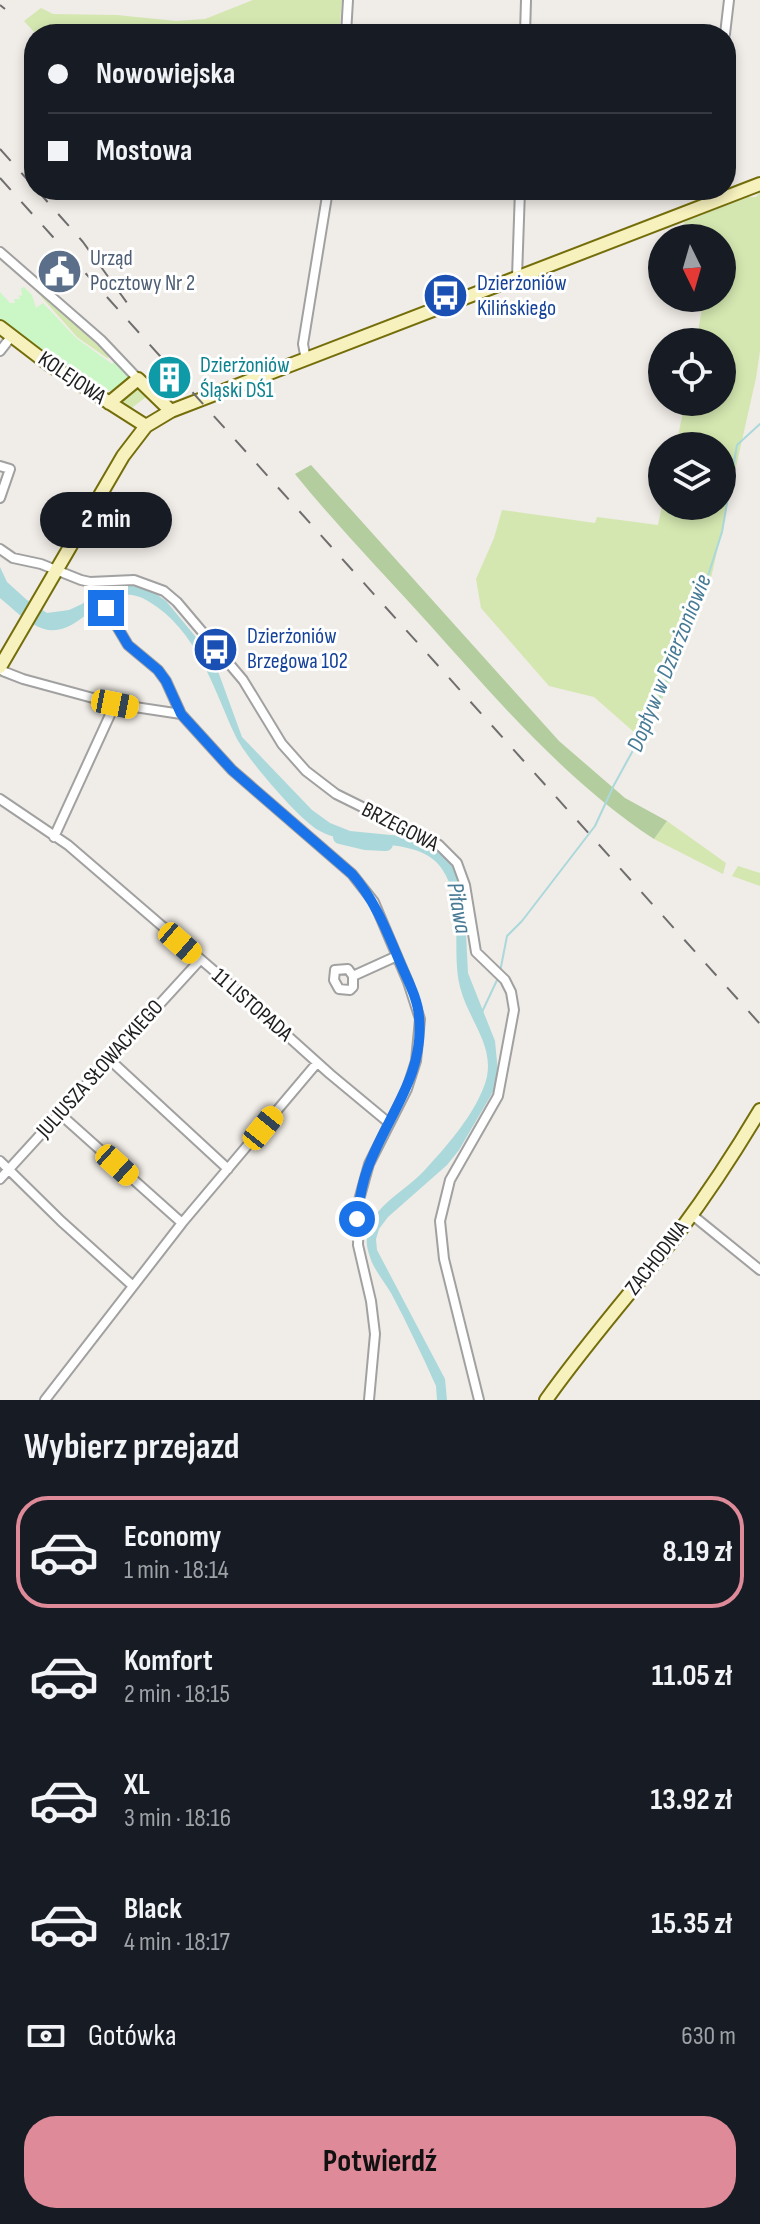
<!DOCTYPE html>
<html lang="pl">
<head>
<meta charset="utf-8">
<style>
  :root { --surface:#171b24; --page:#20242c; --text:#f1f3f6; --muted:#9ea1a6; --line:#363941; --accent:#de8a99 }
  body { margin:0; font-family:"Sofia Sans Condensed",sans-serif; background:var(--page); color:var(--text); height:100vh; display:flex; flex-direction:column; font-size:30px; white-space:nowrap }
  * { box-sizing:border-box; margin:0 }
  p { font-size:26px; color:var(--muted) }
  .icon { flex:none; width:44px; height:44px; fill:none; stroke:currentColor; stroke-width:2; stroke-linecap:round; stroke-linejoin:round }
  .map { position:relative; height:1400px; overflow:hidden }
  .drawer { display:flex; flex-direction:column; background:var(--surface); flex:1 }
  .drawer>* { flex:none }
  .guide { position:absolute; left:24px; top:24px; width:712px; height:176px; border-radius:32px; box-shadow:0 4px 12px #0003; display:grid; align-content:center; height:176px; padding:0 24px; background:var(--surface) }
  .needle { width:52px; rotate:175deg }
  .buttons { position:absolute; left:648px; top:224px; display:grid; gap:16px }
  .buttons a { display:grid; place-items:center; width:88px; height:88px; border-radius:50%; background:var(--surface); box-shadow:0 4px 12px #0003; font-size:40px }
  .end { position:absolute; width:36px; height:36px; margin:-18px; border:10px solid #1a73e8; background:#fff; box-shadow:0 0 0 4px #fff }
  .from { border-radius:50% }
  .bubble { position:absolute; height:56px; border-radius:28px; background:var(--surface); box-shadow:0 4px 12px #0003; font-size:26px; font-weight:700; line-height:56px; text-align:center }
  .car { position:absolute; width:24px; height:48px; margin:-24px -12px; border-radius:10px; box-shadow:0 0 6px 2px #0007; background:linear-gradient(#f5c518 24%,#345 0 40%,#f5c518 0 76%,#345 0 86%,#f5c518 0) }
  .guide b { display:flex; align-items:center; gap:28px; height:76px; font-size:30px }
  .guide b+b { border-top:2px solid var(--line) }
  .guide i { width:20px; height:20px; background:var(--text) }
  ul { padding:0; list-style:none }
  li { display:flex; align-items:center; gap:24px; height:112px; margin:0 16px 12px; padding:0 8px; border:4px solid transparent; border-radius:32px }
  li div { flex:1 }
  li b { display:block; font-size:30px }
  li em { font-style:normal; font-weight:700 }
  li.current { border-color:var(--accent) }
  li>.icon { width:72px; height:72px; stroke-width:1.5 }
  h2 { padding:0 24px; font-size:36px; line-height:96px }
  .pay { display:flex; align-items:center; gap:20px; height:88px; padding:0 24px; font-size:30px }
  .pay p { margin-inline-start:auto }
  .action { display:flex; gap:16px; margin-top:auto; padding:16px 24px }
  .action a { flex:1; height:92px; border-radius:32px; background:var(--accent); color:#111; font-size:32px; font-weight:700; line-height:92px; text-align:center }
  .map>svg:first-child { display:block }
  .grass { fill:#d4e7b0 }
  .forest { fill:#b3cd9e }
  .park { fill:#cbf7c7 }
  .water { fill:#aad8db }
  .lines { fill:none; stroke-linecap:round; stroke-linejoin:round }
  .stream { stroke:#aad8db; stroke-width:2 }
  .river { stroke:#aad8db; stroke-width:14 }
  .street-casing { stroke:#a1a1a1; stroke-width:12 }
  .secondary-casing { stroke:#746e0a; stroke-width:16 }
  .street { stroke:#fff; stroke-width:8 }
  .secondary { stroke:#f7f1be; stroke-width:12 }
  .rail { stroke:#6e6e6e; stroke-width:2; stroke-dasharray:16 16; stroke-linecap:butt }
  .route { stroke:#1a73e8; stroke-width:10 }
  .labels { text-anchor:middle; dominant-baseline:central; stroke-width:6; stroke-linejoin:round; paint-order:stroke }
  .service-label { font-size:22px; fill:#4e5e75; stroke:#fff; text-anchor:start }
  .transit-label { font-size:22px; fill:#164399; stroke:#fff; text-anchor:start }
  .culture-label { font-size:22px; fill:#0d838f; stroke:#fff; text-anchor:start }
  .street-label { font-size:22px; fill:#202020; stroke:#fff }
  .water-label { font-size:24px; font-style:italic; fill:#477a95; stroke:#fff }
</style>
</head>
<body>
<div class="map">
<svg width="760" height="1400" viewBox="0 0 760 1400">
  <rect width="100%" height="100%" fill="#f0ece7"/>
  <path class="grass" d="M253 0H342L339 34H36L24 21 41 8 53 14 117 15 176 21 205 19Z
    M760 192V351L756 378 711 578 659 707 643 740 594 697 549 686 481 608 476 579 494 538 502 510 595 523 597 517 658 525 662 506H722V446H676L685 402H722V342H696L704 298H722V238H690L684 222 748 197H756Z
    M29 283 111 357 107 358 77 337Z
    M139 385 150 394 129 410 120 404Z
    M667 821 726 863 723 874 654 839Z
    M738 866 760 873V886L732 876Z"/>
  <path class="forest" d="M311 465 559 741 625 798 667 821 654 839C567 782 498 701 429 624 384 574 337 526 295 474Z"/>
  <path class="park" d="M24 287 32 295 36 308 43 303 76 338 112 364 115 361 129 377C123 384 118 390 108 391 91 391 17 335 0 322V292L10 303H15L14 299H20L18 295 22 296 21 288Z"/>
  <path class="water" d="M0 567 7 582 27 600 47 613 69 610 82 604 105 587 121 584 149 589 166 601 205 648 219 674 242 737 312 810 330 823 350 831 411 837 449 858 458 872 464 895 468 973 495 1041 498 1072 494 1090 459 1150 447 1165 388 1217 379 1229 376 1239 377 1250 445 1379 447 1400H437L436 1386C422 1355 407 1323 391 1293 384 1281 374 1270 370 1257 354 1215 400 1196 423 1172 445 1148 471 1119 483 1089 500 1050 469 1023 460 987 451 950 465 903 442 869 420 834 353 851 318 830 298 818 245 757 235 735 213 687 197 630 148 601 104 575 82 640 44 629 28 624 12 608 0 598Z"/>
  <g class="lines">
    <path class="stream" d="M500 972 507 936 522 921 595 826 614 785 654 712 707 579 722 532 737 445 760 424
      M482 1012 498 978"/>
    <path class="river" d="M340 837 365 843 386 844"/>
    <defs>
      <path id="street" d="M346 34 348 0
        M525 34 526 0
        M725 34 729 0
        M0 252 101 340 138 379
        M517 277 520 190
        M0 351 11 337
        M306 360 303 344 328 190
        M0 466 10 469 0 498
        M0 549 13 558 41 564 81 580 90 582 134 580 164 591 177 602 243 680 282 744 306 771 336 794 439 845 457 863 465 885 476 952 505 980 511 992 514 1010 498 1096 450 1180 440 1221 444 1259 479 1400
        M106 608 128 645 158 670 166 681 181 714
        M0 670 23 679 115 704 181 714 232 770 352 874 374 902 408 982 420 1019 416 1061 407 1089 369 1164 359 1200 358 1245 371 1301 375 1334 369 1400
        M0 799 68 845 241 994 330 1074 389 1123
        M54 837 115 704
        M353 976 348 969 335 970 334 980 339 989 350 990 353 987V976L397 956
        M110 1060 228 1169
        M60 1114 182 1223
        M0 1161 61 1221 133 1286
        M0 1179 200 960
        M691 1214 760 1270
        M45 1400 182 1223 317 1063"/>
      <path id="secondary" d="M0 327 47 363 146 426
        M109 403 138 379 171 411
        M0 667 123 456 146 426 171 411 760 184
        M546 1400C587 1342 635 1288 679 1232 708 1193 735 1152 760 1110"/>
    </defs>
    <use href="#street" class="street-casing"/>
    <use href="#secondary" class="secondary-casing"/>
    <use href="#street" class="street"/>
    <use href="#secondary" class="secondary"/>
    <path class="rail" d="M0 5 5 9
      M0 149 34 187
      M0 178 760 1024
      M37 190 83 242 130 307"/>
  </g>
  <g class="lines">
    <path class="route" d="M106 608 128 645 158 670 166 681 181 714 232 770 352 874C374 899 386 929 399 960 406 977 418 998 419 1017 425 1074 388 1115 369 1165 362 1182 359 1201 357 1219"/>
  </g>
  <defs>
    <symbol id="civic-disc" viewBox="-11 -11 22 22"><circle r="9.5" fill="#5c6f8a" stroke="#fff"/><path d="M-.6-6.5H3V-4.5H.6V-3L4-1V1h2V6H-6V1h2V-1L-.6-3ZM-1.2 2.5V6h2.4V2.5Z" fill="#fff"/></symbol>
    <symbol id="bus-disc" viewBox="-11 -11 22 22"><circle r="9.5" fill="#1a4fb4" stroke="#fff"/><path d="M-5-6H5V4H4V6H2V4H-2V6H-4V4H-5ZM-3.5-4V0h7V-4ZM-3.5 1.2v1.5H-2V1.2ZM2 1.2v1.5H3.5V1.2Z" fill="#fff"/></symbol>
    <symbol id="building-disc" viewBox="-11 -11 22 22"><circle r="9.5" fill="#0f9aa8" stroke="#fff"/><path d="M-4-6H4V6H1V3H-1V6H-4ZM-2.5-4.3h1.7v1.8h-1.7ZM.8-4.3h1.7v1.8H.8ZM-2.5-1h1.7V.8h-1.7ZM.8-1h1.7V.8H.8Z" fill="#fff"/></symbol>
  </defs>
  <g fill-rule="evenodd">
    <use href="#civic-disc" x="34" y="246" width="51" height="51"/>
    <use href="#bus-disc" x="420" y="270" width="51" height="51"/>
    <use href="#building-disc" x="144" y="352" width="51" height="51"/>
    <use href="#bus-disc" x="190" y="624" width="51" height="51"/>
  </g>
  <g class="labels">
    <g class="service-label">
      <text x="90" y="258">Urząd<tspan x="90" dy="25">Pocztowy Nr 2</tspan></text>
    </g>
    <g class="transit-label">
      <text x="477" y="283">Dzierżoniów<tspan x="477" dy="25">Kilińskiego</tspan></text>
      <text x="247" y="636">Dzierżoniów<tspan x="247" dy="25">Brzegowa 102</tspan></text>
    </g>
    <g class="culture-label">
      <text x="200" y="365">Dzierżoniów<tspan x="200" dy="25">Śląski DŚ1</tspan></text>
    </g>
    <g class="street-label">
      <text transform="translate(72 378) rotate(34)">KOLEJOWA</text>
      <text transform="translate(400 827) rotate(27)">BRZEGOWA</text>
      <text transform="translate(252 1005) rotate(41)">11 LISTOPADA</text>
      <text transform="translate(100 1069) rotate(-48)">JULIUSZA SŁOWACKIEGO</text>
      <text transform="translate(657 1258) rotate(-52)">ZACHODNIA</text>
    </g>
    <g class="water-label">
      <text transform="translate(669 663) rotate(-68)">Dopływ w Dzierżoniowie</text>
      <text transform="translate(459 908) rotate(80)">Piława</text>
    </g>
  </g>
</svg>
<div class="buttons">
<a><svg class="needle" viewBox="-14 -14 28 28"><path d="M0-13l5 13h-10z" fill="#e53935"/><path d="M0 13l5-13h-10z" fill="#9ea1a6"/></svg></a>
<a><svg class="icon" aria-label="locate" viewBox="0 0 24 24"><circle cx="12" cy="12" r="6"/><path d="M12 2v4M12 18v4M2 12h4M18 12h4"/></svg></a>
<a><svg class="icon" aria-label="layers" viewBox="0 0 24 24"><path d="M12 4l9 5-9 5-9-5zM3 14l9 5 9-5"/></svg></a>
</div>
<i class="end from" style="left:357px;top:1219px"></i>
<i class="end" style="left:106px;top:608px"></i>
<div class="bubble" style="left:40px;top:492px;width:132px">2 min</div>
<i class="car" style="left:115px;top:704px;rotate:101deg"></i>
<i class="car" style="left:180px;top:943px;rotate:131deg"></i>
<i class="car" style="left:263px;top:1128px;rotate:39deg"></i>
<i class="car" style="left:117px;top:1165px;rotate:132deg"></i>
<div class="guide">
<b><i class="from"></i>Nowowiejska</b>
<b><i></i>Mostowa</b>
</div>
</div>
<section class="drawer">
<h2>Wybierz przejazd</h2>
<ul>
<li class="current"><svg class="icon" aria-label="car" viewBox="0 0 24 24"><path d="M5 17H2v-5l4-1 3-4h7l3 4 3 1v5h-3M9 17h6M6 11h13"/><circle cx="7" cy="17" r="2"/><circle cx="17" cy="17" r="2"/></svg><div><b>Economy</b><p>1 min · 18:14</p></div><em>8.19 zł</em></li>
<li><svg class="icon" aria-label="car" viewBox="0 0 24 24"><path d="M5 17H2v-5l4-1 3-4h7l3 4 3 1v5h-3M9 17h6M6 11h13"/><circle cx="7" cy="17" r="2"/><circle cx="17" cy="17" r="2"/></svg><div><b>Komfort</b><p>2 min · 18:15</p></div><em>11.05 zł</em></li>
<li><svg class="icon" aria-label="car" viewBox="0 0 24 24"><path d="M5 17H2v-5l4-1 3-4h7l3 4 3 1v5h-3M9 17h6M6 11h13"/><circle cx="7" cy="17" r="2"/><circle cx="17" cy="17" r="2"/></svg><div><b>XL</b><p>3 min · 18:16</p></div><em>13.92 zł</em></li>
<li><svg class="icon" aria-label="car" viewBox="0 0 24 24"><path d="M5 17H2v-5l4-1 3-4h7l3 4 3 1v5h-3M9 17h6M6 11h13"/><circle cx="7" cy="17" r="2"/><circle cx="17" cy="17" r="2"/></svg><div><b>Black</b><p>4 min · 18:17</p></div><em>15.35 zł</em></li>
</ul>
<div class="pay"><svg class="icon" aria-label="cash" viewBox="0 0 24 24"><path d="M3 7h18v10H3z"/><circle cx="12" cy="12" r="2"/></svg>Gotówka<p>630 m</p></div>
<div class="action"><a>Potwierdź</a></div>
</section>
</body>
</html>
